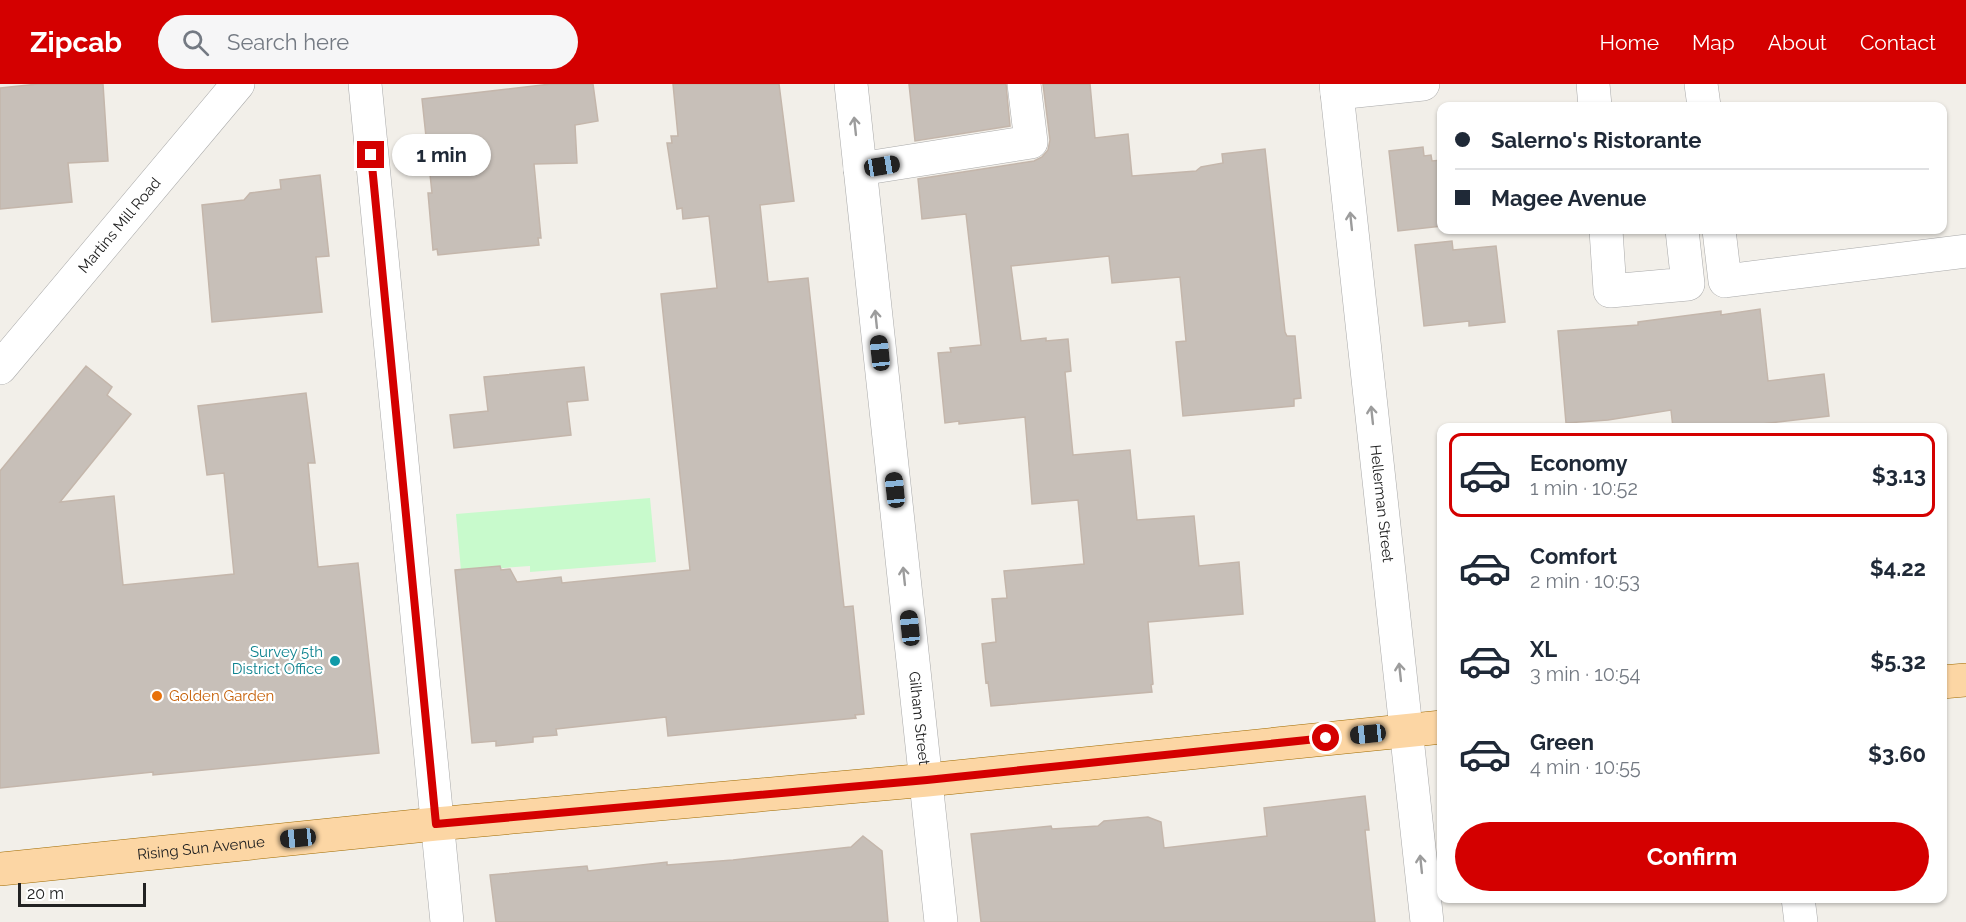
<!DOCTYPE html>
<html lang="en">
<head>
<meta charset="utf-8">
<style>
  :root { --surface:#fff; --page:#f6f6f7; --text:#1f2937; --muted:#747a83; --line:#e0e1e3; --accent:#d40000 }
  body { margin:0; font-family:Raleway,sans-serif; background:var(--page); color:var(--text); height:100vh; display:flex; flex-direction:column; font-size:22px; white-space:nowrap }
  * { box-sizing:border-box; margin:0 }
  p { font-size:20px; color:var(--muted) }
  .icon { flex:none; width:33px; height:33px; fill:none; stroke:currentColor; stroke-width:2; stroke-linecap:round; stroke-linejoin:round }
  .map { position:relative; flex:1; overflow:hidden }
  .details { position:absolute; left:1437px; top:339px; width:510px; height:480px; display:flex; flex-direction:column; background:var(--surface); border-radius:12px; box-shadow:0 2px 4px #0004 }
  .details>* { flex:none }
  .hud { position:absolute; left:1437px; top:18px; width:510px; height:132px; border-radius:12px; box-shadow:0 2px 4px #0004; display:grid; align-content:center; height:132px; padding:0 18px; background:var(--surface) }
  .scale { position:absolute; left:18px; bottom:15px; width:128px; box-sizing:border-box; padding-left:6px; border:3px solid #222; border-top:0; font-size:16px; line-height:21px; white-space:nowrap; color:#222; -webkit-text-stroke:4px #fff; paint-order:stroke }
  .end { position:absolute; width:27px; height:27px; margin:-14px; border:8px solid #d40000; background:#fff; box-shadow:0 0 0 3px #fff }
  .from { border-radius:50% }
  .bubble { position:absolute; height:42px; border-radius:21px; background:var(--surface); box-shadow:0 2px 4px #0004; font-size:20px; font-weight:700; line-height:42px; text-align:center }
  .car { position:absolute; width:18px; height:36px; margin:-18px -9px; border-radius:8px; box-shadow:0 0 4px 2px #0007; background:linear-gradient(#222 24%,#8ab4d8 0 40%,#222 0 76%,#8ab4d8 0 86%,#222 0) }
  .hud b { display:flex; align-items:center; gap:21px; height:57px; font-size:22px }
  .hud b+b { border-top:2px solid var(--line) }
  .hud i { width:15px; height:15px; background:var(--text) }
  ul { padding:10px 0 0; list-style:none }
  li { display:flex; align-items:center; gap:18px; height:84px; margin:0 12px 9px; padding:0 6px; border:3px solid transparent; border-radius:12px }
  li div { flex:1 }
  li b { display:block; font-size:22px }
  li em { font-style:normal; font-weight:700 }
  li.current { border-color:var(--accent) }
  li>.icon { width:54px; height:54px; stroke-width:1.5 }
  .action { display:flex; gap:12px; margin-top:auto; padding:12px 18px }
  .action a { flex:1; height:69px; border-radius:36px; background:var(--accent); color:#fff; font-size:24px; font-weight:700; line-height:69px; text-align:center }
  header { display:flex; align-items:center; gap:36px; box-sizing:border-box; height:84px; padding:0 30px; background:var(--accent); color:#fff }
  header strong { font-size:28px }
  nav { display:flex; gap:33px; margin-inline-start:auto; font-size:21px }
  .search { width:420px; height:54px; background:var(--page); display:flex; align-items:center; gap:15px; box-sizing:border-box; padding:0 21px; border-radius:33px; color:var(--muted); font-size:22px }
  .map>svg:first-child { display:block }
  .park { fill:#c8facc }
  .building { fill:#c7bfb8; stroke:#c4b6ab; stroke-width:1.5 }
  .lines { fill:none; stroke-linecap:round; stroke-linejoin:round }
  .minor-casing { stroke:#a9a9a9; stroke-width:34 }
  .major-casing { stroke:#a06b00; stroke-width:34 }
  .minor { stroke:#fff; stroke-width:33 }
  .major { stroke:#fcd6a4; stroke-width:33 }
  .oneway { stroke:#9c9c9c }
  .route { stroke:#d40000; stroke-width:8 }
  .culture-dot { fill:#0f9aa8; stroke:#fff; stroke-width:2 }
  .food-dot { fill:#e8710a; stroke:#fff; stroke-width:2 }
  .labels { text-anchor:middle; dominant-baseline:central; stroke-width:4.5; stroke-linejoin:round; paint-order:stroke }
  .street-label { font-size:15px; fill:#222; stroke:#fff }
  .culture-label { font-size:15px; fill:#0d838f; stroke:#fff; text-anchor:end }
  .food-label { font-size:15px; fill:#c56008; stroke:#fff; text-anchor:start }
</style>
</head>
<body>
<header>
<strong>Zipcab</strong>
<div class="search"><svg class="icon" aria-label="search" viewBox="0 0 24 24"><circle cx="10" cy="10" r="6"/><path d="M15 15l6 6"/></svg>Search here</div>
<nav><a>Home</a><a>Map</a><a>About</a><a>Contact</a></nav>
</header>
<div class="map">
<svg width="1966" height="838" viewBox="0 0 1966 838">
  <rect width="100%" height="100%" fill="#f2efe9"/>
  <path class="park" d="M650 414 656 478 530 488V482L461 487 456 430Z"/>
  <path class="building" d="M38 0H103L108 77 68 79 72 118 0 125V4Z
    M551 0H593L598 37 575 41 577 79 534 80 541 154H538L539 161 438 171 437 165 433 166 428 109H432L422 15Z
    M673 0H779L794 117 760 121 768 198 808 194 844 523 853 522 864 630 855 631 856 634 668 652 666 633 556 645 557 651 533 653V658L496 662V657L472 659 455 486 500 482 501 486 510 485 517 498 561 493 562 499 690 486 661 210 717 204 709 132 683 135 682 124 677 125 667 59H672L671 52H678Z
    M909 0H1006L1010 42 915 57Z
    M1043 0H1090L1095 54 1128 50 1132 92 1196 87 1201 83 1223 79 1222 70 1265 65 1285 248 1287 252H1295L1301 314 1294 315V322L1183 332 1176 258 1186 257 1180 193 1112 199 1109 172 1011 182 1021 257 1046 254V257L1068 255 1071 287 1065 288 1073 371 1130 366 1137 436 1194 432 1199 482 1239 478 1243 530 1148 538 1153 600 1151 601 1152 608 991 622 988 598 986 599 982 560 996 558 992 515 1007 514 1004 487 1084 480 1078 416 1032 420 1025 333 959 340V337L945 339 938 269 951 268 950 264 981 261 966 130 922 135 918 95 1034 77 1042 73 1048 66 1050 56Z
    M1423 63 1424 72 1431 71 1432 77 1442 76V142L1398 147 1389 67Z
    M320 91 329 172 316 173 322 228 212 238 202 121 244 116 250 109 281 105 280 96Z
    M1452 157 1453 166 1496 162 1505 238 1469 242V237L1424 242 1415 161Z
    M1760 225 1768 297 1824 290 1829 332 1728 344H1673L1671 326 1608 336 1566 339 1558 247 1638 241V238L1721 227V231Z
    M86 282 112 303 107 311 131 330 60 418 114 412 123 501 234 490 224 389 207 391 198 322 306 309 315 379H308L318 483 358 479 379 669 153 691V688L0 704V387Z
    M584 283 588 316 567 318 571 351 454 364 450 331 488 327 484 293Z
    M1365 712 1369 746H1365L1375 838H981L971 750 1051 742 1052 745 1098 742 1104 737 1148 733 1161 738 1164 764 1267 752 1264 724Z
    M863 752 882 767 888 838H496L490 791 587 782 588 787 667 778V781L733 776 851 763Z"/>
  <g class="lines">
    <defs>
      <g id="minor">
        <path d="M365 0 447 838"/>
        <path id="s1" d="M851 0 941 838"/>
        <path id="s2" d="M1336 0 1427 838"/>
        <path d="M1593 0 1595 22"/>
        <path d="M1701 0 1704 22"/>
        <path d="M1337 9 1423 0"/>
        <path d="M860 85 1031 58 1024 0"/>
        <path d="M1606 146 1610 207 1688 200 1682 146"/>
        <path d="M1719 146 1725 197 1966 167"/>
        <path id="s3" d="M0 284 238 0"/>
        <path d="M1798 814 1801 838"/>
      </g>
      <g id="major">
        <path d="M1942 598 1966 596"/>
        <path id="s4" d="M0 785 436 740 927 696 1442 643"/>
      </g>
    </defs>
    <use href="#minor" class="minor-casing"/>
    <use href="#major" class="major-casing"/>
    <use href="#minor" class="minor"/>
    <use href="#major" class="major"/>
  </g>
  <defs><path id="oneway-shaft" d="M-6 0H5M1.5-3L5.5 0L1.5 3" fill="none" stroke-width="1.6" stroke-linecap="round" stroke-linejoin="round" transform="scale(1.5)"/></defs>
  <g class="oneway">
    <use href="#oneway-shaft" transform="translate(855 42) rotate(-96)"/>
    <use href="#oneway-shaft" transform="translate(1351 137) rotate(-96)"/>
    <use href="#oneway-shaft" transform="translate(876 235) rotate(-96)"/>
    <use href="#oneway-shaft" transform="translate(1372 331) rotate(-96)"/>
    <use href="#oneway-shaft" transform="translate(904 492) rotate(-96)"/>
    <use href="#oneway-shaft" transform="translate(1400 588) rotate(-96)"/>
    <use href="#oneway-shaft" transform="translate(1421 780) rotate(-96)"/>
  </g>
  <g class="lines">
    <path class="route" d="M371 71 436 740 927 696 1326 654"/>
  </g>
  <circle class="culture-dot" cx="335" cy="577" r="6"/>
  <circle class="food-dot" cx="157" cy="612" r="6"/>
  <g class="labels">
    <g class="street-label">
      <text stroke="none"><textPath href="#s3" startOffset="186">Martins Mill Road</textPath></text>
      <text stroke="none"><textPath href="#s2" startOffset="422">Hellerman Street</textPath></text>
      <text stroke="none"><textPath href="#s1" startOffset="638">Gilham Street</textPath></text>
      <text stroke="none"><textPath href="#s4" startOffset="202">Rising Sun Avenue</textPath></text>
    </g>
    <g class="culture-label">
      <text x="323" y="568">Survey 5th<tspan x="323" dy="17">District Office</tspan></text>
    </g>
    <g class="food-label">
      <text x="169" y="612">Golden Garden</text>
    </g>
  </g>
</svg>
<div class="scale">20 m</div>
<i class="end from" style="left:1326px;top:654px"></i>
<i class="end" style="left:371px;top:71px"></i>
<div class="bubble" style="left:392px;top:50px;width:99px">1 min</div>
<i class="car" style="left:882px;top:82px;rotate:81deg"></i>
<i class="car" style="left:880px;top:269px;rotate:354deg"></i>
<i class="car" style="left:895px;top:406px;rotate:354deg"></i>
<i class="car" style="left:910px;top:544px;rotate:354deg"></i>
<i class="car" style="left:1368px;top:650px;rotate:264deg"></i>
<i class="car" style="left:298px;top:754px;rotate:264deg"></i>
<div class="hud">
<b><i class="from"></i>Salerno's Ristorante</b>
<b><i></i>Magee Avenue</b>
</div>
<section class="details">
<ul>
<li class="current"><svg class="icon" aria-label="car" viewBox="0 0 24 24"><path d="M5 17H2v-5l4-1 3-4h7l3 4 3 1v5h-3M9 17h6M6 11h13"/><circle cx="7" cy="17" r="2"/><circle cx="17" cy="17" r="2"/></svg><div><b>Economy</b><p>1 min · 10:52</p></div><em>$3.13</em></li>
<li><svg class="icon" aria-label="car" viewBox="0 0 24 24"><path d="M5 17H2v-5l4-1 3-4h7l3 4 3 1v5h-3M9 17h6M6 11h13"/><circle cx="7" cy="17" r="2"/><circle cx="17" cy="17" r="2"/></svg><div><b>Comfort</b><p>2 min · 10:53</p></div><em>$4.22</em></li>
<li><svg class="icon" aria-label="car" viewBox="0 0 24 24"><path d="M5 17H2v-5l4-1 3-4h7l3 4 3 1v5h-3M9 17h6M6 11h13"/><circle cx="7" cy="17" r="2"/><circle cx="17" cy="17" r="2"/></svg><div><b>XL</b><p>3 min · 10:54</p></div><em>$5.32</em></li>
<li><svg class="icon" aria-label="car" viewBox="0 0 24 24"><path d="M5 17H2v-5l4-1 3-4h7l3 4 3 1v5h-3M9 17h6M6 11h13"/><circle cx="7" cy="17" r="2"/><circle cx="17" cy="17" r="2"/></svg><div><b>Green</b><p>4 min · 10:55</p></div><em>$3.60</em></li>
</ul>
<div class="action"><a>Confirm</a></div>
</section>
</div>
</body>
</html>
